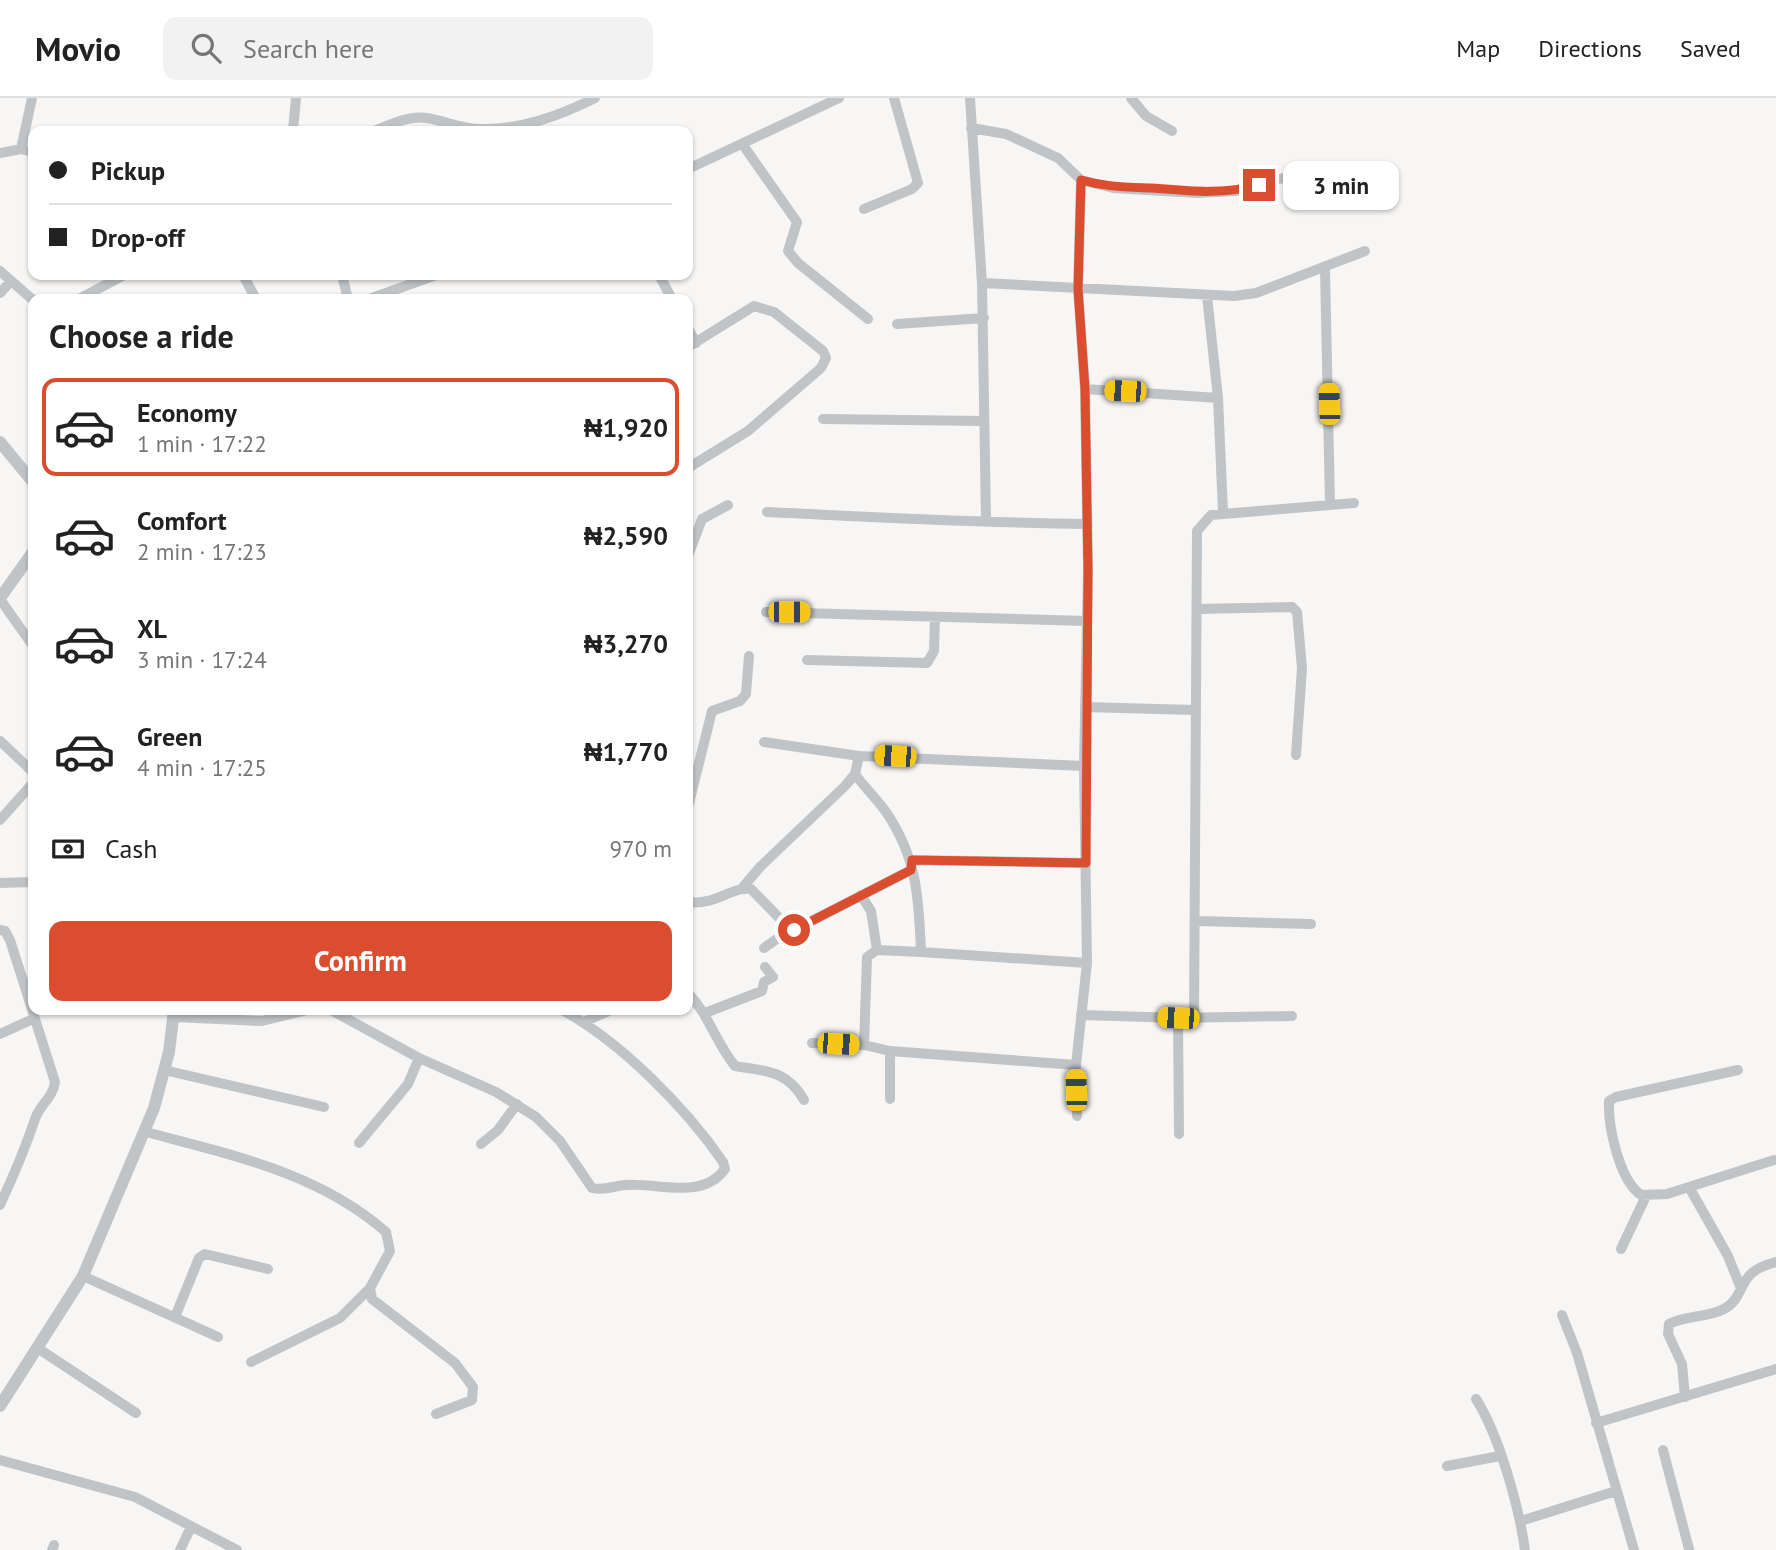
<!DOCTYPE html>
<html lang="en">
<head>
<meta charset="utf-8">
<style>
  :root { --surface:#fff; --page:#f2f2f2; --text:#222; --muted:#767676; --line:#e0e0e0; --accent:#db4d2f }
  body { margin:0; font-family:"PT Sans",sans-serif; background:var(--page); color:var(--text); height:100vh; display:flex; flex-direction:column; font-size:26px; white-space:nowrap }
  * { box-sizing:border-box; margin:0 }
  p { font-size:23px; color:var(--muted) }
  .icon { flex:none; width:38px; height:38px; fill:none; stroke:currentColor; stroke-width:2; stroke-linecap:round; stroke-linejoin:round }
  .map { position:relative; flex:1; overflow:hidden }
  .sheet { position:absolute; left:28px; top:196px; width:665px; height:721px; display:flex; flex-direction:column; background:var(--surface); border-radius:14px; box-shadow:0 2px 5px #0004 }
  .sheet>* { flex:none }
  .top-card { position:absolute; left:28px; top:28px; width:665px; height:154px; border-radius:14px; box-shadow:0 2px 5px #0004; display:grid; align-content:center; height:154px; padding:0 21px; background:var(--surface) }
  .end { position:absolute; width:32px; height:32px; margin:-16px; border:9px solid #db4d2f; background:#fff; box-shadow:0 0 0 4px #fff }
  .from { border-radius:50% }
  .bubble { position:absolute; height:49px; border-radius:14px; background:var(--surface); box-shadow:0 2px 5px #0004; font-size:23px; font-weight:700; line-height:49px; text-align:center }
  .car { position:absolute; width:21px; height:42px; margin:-21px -10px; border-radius:9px; box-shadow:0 0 5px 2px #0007; background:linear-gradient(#f5c518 24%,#345 0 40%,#f5c518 0 76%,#345 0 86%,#f5c518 0) }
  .top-card b { display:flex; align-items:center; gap:24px; height:66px; font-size:26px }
  .top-card b+b { border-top:2px solid var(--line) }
  .top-card i { width:18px; height:18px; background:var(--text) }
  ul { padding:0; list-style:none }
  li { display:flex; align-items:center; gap:21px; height:98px; margin:0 14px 10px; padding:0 7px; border:4px solid transparent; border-radius:14px }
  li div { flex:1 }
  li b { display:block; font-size:26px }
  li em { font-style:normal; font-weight:700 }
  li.current { border-color:var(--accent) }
  li>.icon { width:63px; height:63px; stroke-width:1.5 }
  h2 { padding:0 21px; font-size:32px; line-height:84px }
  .pay { display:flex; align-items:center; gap:18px; height:77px; padding:0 21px; font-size:26px }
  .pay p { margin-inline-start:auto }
  .button { display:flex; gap:14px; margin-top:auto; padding:14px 21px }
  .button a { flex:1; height:80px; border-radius:14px; background:var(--accent); color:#fff; font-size:28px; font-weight:700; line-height:80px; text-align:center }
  header { display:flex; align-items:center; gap:42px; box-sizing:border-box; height:98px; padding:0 35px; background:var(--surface); border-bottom:2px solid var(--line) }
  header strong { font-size:33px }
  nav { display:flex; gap:38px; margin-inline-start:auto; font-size:24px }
  .search { width:490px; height:63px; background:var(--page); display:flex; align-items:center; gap:18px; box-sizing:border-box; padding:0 24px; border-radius:14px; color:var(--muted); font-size:26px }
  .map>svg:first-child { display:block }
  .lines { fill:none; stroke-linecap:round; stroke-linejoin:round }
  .minor { stroke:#c0c4c7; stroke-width:10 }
  .tertiary { stroke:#c0c4c7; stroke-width:12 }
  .route { stroke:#db4d2f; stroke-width:9 }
</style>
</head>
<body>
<header>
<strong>Movio</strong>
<div class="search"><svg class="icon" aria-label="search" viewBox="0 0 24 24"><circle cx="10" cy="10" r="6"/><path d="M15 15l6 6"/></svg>Search here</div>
<nav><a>Map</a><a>Directions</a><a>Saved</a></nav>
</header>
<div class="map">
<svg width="1776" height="1452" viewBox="0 0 1776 1452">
  <rect width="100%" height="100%" fill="#f7f6f4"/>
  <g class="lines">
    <path class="minor" d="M970 0 982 185 986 422
      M1131 0 1146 18 1172 33
      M971 30 1006 36 1058 60 1081 82 1113 90 1197 95 1236 93 1305 74
      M293 33 296 0
      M374 33C390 27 409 17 427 20 445 23 462 31 480 31 521 32 559 18 595 0
      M743 47 797 124 788 153 798 165 868 221
      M21 51 32 0
      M0 55 21 51 33 54
      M688 71 839 0
      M864 111 912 91 918 85 894 0
      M1325 171 1330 406
      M0 173 33 202
      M243 177 256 201
      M342 177 348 201
      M659 177 672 201
      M982 185 1234 198 1256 195 1365 153
      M0 195 11 183
      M1207 198 1218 300
      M79 201 124 177
      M369 201 436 177
      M897 226 984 220
      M688 230 696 245
      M688 249 754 208 774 214 823 253 826 260 821 270 748 333 688 370
      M1085 291 1218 300 1223 414
      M823 321 984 323
      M767 414C873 419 980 425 1086 426
      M688 458 702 421 728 407
      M0 501 33 548
      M1197 511 1292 509 1297 514 1302 570 1296 657
      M766 514 1086 523
      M807 562 927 565 934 553 935 519
      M1085 609 1194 612
      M0 643 33 674
      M764 644 859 658
      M855 676C864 689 877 701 886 714 917 759 919 801 921 854L877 852 867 859 864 947 890 953 1076 967 1087 865 1084 668 1088 472 1085 291 1078 191 1081 82
      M688 709 712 613 740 603 746 596 749 558
      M0 722 33 685
      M912 762 1086 765
      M0 785 33 784
      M743 789 760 769 845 688 855 676 859 658 1084 668
      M861 797 871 813 877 852
      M688 804C715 808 732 788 751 791L789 830 794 832 911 772
      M688 810V832
      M1197 823 1311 826
      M0 832 5 833 10 842 55 984C53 1000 40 1006 35 1021 25 1051 13 1079 0 1107
      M764 850 791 831
      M921 854 1087 865
      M688 895C709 917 716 945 735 968 766 973 787 972 804 1002
      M331 912 419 960 496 994 536 1019 560 1043 592 1090C604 1093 613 1088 625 1087 657 1084 702 1103 725 1071L723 1064C686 1010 620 943 562 912
      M705 915 762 893 764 884 773 879 765 869
      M1081 917 1178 920 1292 918
      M173 919 262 923 307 912
      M1178 920 1179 1036
      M1194 920 1197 433 1211 417 1354 405
      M584 924 611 912
      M0 936 33 921
      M812 945 864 947
      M1076 967 1077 1018
      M164 972 324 1009
      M1738 972 1616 999 1609 1003C1608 1028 1619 1082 1641 1097L1667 1096 1774 1062
      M890 1001V953
      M146 1034C231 1057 317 1074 386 1134L390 1153 370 1190 372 1201 455 1265 473 1289 472 1302 436 1316
      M359 1045 408 986 419 960
      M481 1046 498 1032 517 1006
      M1689 1089 1728 1158 1740 1188
      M1621 1151 1646 1098
      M83 1178 218 1239
      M1562 1217 1577 1255 1634 1452
      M175 1219 199 1160 205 1156 268 1171
      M39 1251 136 1315
      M251 1264 340 1220 370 1190
      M1685 1299 1682 1266 1668 1236 1669 1226C1686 1217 1707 1220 1724 1211 1748 1198 1734 1174 1776 1164
      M1476 1301C1499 1337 1519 1409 1525 1452
      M1596 1325 1776 1271
      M1663 1352 1689 1451
      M0 1362 135 1399 237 1452
      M1447 1368 1500 1358
      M1521 1423 1616 1393
      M52 1452 54 1447
      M180 1452 191 1429"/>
    <path class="tertiary" d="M0 344 33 384
      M0 500 33 454
      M0 1308 83 1178 154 1010 169 954 174 912"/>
  </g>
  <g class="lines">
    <path class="route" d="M794 832 911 772 912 762 1086 765 1088 472 1085 291 1078 191 1081 82C1105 89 1126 89 1151 90 1189 93 1221 97 1259 87"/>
  </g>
</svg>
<i class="end from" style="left:794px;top:832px"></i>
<i class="end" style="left:1259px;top:87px"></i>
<div class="bubble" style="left:1283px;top:63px;width:116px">3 min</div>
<i class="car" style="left:1125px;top:293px;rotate:272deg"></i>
<i class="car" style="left:1329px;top:306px;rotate:358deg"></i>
<i class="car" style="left:789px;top:514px;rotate:90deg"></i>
<i class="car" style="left:895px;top:658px;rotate:273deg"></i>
<i class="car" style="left:1178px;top:920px;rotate:272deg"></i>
<i class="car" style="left:838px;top:946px;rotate:93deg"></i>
<i class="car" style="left:1076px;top:992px;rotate:358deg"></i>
<div class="top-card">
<b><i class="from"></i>Pickup</b>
<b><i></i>Drop-off</b>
</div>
<section class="sheet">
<h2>Choose a ride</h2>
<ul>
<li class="current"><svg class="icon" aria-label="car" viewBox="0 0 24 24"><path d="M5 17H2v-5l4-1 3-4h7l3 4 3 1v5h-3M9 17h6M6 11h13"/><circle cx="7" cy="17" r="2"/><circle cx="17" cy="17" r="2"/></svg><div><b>Economy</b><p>1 min · 17:22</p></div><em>₦1,920</em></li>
<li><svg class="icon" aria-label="car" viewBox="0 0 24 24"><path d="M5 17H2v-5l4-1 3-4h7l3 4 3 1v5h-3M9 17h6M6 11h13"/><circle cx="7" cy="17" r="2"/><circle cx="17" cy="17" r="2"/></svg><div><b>Comfort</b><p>2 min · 17:23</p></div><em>₦2,590</em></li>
<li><svg class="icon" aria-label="car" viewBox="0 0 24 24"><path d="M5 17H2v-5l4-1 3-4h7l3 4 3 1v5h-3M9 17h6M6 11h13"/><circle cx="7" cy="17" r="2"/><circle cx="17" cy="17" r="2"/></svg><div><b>XL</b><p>3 min · 17:24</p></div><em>₦3,270</em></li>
<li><svg class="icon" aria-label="car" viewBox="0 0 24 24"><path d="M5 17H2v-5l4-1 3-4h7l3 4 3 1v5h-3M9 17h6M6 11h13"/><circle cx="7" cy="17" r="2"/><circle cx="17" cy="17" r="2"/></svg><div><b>Green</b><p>4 min · 17:25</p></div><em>₦1,770</em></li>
</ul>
<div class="pay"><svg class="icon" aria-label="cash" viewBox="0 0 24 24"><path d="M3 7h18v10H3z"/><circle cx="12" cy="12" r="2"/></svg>Cash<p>970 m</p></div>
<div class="button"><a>Confirm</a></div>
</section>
</div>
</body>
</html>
